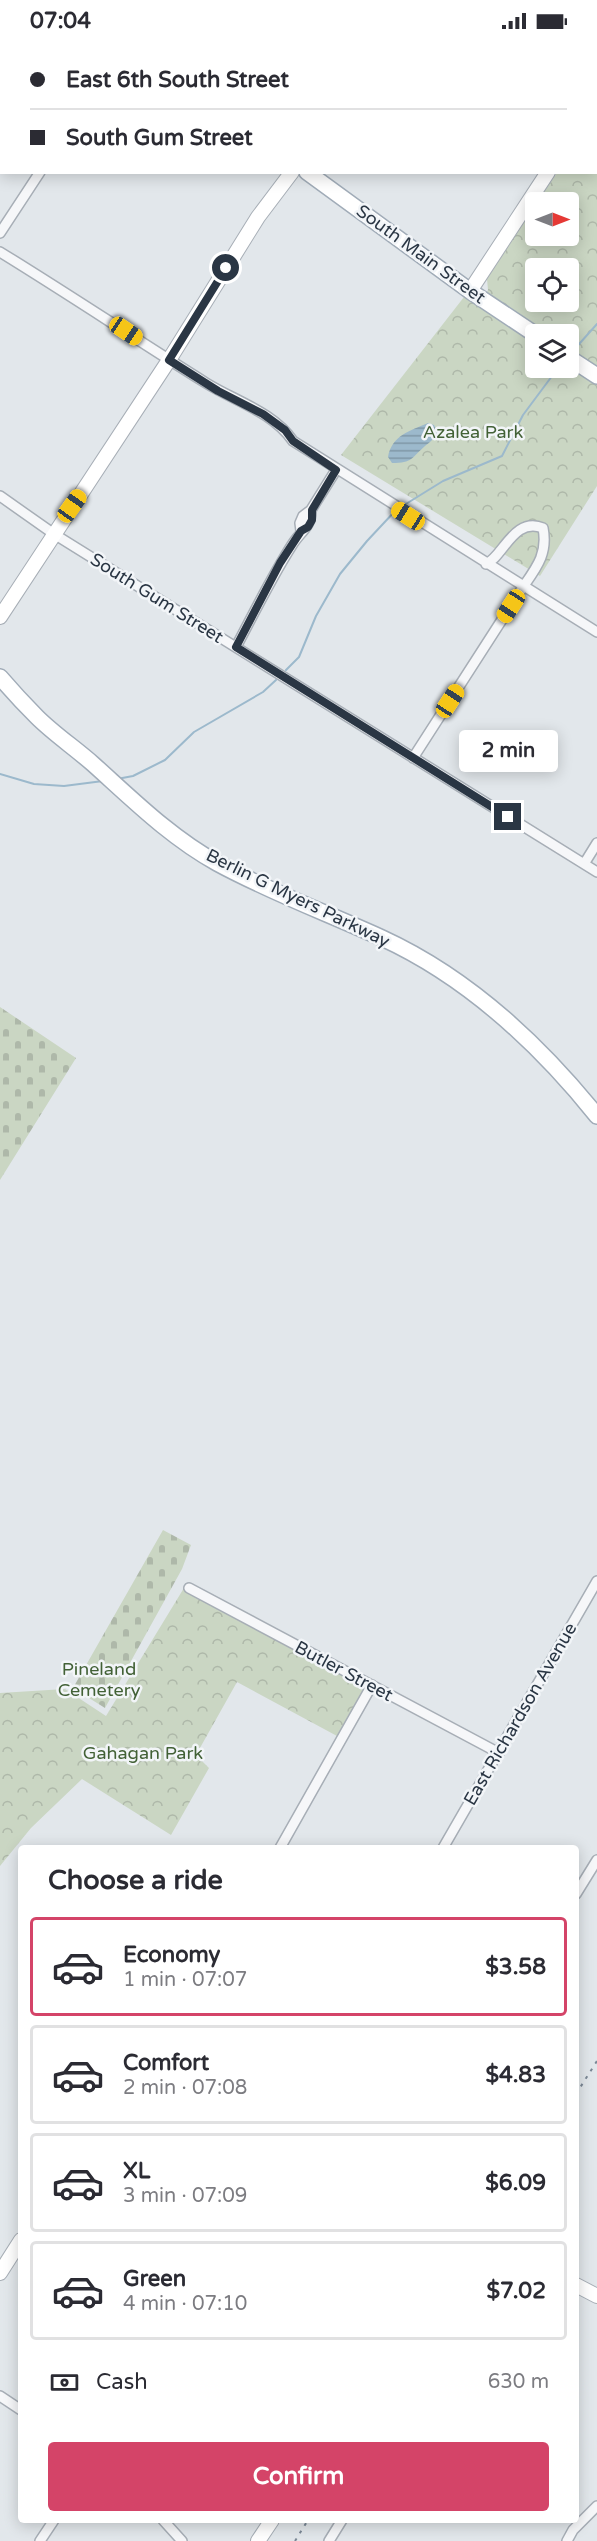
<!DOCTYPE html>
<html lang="en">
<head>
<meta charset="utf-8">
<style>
  :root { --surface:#fff; --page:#f7f7f7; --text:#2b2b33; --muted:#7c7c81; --line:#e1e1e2; --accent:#d44468 }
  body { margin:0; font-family:"Varela Round",sans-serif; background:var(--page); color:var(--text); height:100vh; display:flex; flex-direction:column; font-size:22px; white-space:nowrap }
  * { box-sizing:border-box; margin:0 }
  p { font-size:20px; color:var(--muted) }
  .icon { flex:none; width:33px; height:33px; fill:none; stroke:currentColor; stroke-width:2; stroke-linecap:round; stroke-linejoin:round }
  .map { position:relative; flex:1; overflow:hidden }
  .sheet { position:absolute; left:18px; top:1803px; width:561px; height:678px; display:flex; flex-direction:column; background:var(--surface); border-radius:6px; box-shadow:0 3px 15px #0003 }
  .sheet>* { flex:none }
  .guide { position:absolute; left:0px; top:0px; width:597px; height:132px; box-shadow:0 3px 15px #0003; display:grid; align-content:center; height:132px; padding:0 30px; background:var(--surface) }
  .needle { width:39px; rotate:90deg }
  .tools { position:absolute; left:525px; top:150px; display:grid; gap:12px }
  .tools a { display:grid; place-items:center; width:54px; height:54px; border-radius:6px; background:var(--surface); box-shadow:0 3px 15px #0003; font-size:30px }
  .end { position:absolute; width:27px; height:27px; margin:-14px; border:8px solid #2a3644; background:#fff; box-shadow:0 0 0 3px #fff }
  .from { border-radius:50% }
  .bubble { position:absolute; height:42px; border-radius:6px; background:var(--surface); box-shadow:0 3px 15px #0003; font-size:20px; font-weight:700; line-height:42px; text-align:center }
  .car { position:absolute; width:18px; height:36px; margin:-18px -9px; border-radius:8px; box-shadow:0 0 4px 2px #0007; background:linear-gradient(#f5c518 24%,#345 0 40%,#f5c518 0 76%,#345 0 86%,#f5c518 0) }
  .guide b { display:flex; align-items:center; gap:21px; height:57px; font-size:22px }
  .guide b+b { border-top:2px solid var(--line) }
  .guide i { width:15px; height:15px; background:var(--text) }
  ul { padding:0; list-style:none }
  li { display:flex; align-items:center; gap:18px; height:99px; margin:0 12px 9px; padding:0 18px; border:3px solid var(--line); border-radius:6px }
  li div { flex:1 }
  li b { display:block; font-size:22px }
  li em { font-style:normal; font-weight:700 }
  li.current { border-color:var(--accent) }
  li>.icon { width:54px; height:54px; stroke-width:1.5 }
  h2 { padding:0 30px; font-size:27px; line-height:72px }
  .pay { display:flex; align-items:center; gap:15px; height:66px; padding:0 30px; font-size:22px }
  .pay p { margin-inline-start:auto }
  .button { display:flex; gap:12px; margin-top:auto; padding:12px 30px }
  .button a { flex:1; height:69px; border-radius:6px; background:var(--accent); color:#fff; font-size:24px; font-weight:700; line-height:69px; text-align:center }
  .status { display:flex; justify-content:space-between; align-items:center; height:42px; padding:0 30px; background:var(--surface); direction:ltr }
  .status svg { height:16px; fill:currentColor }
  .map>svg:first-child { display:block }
  .cemetery { fill:url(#cemetery-stones) }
  .park { fill:url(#park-crowns); fill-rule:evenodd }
  .water { fill:url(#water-rules) }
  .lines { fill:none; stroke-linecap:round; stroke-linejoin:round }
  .stream { stroke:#9cb9cc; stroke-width:2 }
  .street-casing { stroke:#a7aeb6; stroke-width:12 }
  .secondary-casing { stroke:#a7aeb6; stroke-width:16 }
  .primary-casing { stroke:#a1acb8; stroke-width:18 }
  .street { stroke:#f6f7f9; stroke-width:9 }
  .secondary { stroke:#fff; stroke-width:14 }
  .primary { stroke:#fff; stroke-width:15 }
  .rail { stroke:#7b8896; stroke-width:2; stroke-dasharray:3 6; stroke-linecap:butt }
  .route { stroke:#2a3644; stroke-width:8 }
  .labels { text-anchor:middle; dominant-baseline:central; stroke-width:5; stroke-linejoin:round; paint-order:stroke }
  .street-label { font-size:18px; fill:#2a3644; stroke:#f2f5f8 }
  .park-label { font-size:18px; fill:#426136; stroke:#f2f5f8 }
</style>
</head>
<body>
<div class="status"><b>07:04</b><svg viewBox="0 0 49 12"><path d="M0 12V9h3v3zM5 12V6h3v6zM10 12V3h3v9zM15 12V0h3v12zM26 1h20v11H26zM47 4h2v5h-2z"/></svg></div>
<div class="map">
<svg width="597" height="2499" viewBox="0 0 597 2499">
  <defs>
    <pattern id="cemetery-stones" width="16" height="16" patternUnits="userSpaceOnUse" patternTransform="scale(1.5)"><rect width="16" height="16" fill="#cad6c3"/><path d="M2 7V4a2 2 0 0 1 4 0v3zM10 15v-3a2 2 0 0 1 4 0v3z" fill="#aeb8a9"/></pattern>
    <pattern id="park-crowns" width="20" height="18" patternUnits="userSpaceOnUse" patternTransform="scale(1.5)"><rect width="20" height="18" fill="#cad6c3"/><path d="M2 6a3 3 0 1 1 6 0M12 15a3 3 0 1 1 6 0" fill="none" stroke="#aeb8a9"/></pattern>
    <pattern id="water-rules" width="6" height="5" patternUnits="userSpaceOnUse" patternTransform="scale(1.5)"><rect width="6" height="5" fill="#9cb9cc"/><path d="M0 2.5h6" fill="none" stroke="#7f97a7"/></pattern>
  </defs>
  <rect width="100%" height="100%" fill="#e2e7eb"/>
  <path class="cemetery" d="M0 965 76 1016 0 1138Z
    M163 1488 191 1503 182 1527 105 1666 73 1646Z"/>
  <path class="park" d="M597 69V444L540 534 341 413 464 255 480 263 488 248 487 237 535 163 536 194H568V160H537L557 131 596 130ZM536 226H568V260H536ZM536 292H568V326H536Z
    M187 1541 365 1645 337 1694 237 1640 196 1713 209 1726 171 1793 82 1737 31 1786 0 1824V1651L65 1647 106 1674Z"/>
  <path class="water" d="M428 381 434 383 438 391C434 397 430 400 425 404 411 416 413 421 392 421L388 415C392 393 410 389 428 381Z"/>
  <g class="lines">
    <path class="stream" d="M572 310 597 282
      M401 465 443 439 502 414 523 373 558 326
      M286 628 299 615 316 574 340 532 367 499 396 468
      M0 732 34 742 64 744 103 739
      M117 737 133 734 165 718 194 690 263 650 276 638"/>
    <defs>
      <path id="street" d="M357 0 358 2
        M124 2V0
        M393 2 396 0
        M0 191 40 130
        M0 210C70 253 137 298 206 341 235 359 273 370 293 399L597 590
        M0 454 54 492 597 830
        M301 489 300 481 303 474 311 468 336 428
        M236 605C254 571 271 536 292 503 300 490 312 484 311 468
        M413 716 523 545C537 525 548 511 543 486 514 474 503 515 486 522
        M584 822 597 801
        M189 1546 499 1711
        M280 1806 372 1643
        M443 1806 597 1539
        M576 1852 597 1818
        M0 2354 21 2368
        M163 2478 182 2499
        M40 2499 54 2478
        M329 2499 342 2478
        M567 2499 573 2488 597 2464"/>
      <path id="secondary" d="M596 58 597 56
        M470 249 548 130
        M0 575 169 318 258 175 292 130
        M0 2231 21 2198
        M576 2243 597 2254
        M258 2499 272 2478"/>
      <path id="primary" d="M140 0 142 2
        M307 130 470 249 536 293
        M568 315 597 334
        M0 635C12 649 24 662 37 675 54 692 75 706 93 722 132 757 170 795 217 821 270 850 327 871 382 896 467 935 539 1002 597 1074"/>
    </defs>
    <use href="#street" class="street-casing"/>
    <use href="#secondary" class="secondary-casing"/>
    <use href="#primary" class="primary-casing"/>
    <use href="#street" class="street"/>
    <use href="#secondary" class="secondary"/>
    <use href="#primary" class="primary"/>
    <path class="rail" d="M576 2052 597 2019
      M295 2499 308 2478"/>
  </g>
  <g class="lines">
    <path class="route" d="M226 226 169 318 218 349 263 372 285 388 293 399 336 428 312 468V478L308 485 301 489 280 521 236 605 508 775"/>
  </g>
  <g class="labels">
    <g class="street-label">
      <text transform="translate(421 212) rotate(36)">South Main Street</text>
      <text transform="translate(157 556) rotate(32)">South Gum Street</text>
      <text transform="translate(298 856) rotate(26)">Berlin G Myers Parkway</text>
      <text transform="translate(344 1629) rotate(28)">Butler Street</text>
      <text transform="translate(520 1672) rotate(-60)">East Richardson Avenue</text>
    </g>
    <g class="park-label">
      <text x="473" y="390">Azalea Park</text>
      <text x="99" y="1627">Pineland<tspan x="99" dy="21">Cemetery</tspan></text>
      <text x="143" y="1711">Gahagan Park</text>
    </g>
  </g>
</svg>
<div class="tools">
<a><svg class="needle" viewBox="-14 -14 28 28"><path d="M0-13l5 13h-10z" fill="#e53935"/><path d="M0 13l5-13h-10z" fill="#7c7c81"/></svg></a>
<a><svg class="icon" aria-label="locate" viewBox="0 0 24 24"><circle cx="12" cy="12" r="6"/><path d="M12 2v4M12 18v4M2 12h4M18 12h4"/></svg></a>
<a><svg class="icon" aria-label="layers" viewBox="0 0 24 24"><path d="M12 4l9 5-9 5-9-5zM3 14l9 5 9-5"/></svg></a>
</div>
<i class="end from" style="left:226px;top:226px"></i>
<i class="end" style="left:508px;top:775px"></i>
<div class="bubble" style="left:459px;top:688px;width:99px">2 min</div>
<i class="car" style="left:126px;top:289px;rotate:124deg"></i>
<i class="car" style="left:72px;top:464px;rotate:35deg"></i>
<i class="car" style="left:408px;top:474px;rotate:302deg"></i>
<i class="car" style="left:511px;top:564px;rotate:213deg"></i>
<i class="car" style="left:450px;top:659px;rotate:33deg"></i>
<div class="guide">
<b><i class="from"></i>East 6th South Street</b>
<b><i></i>South Gum Street</b>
</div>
<section class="sheet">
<h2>Choose a ride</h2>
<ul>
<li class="current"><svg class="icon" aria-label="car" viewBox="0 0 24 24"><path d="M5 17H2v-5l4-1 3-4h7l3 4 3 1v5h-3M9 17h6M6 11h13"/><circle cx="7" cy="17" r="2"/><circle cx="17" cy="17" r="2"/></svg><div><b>Economy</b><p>1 min · 07:07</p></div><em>$3.58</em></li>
<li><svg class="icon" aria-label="car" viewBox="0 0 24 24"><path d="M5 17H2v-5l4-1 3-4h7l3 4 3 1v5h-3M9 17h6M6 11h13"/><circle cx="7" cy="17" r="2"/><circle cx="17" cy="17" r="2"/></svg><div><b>Comfort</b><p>2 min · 07:08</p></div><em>$4.83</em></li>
<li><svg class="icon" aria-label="car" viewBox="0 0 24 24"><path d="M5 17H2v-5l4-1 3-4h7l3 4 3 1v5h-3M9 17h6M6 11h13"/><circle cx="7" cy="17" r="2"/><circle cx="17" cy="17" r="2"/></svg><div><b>XL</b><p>3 min · 07:09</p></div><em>$6.09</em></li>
<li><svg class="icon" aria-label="car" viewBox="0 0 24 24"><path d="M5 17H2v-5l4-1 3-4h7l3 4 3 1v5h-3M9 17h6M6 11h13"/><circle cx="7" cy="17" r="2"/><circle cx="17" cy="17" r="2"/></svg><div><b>Green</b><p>4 min · 07:10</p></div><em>$7.02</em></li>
</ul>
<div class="pay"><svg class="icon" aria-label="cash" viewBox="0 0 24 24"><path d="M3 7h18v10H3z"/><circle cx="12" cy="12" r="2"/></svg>Cash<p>630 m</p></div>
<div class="button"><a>Confirm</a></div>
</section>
</div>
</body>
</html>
